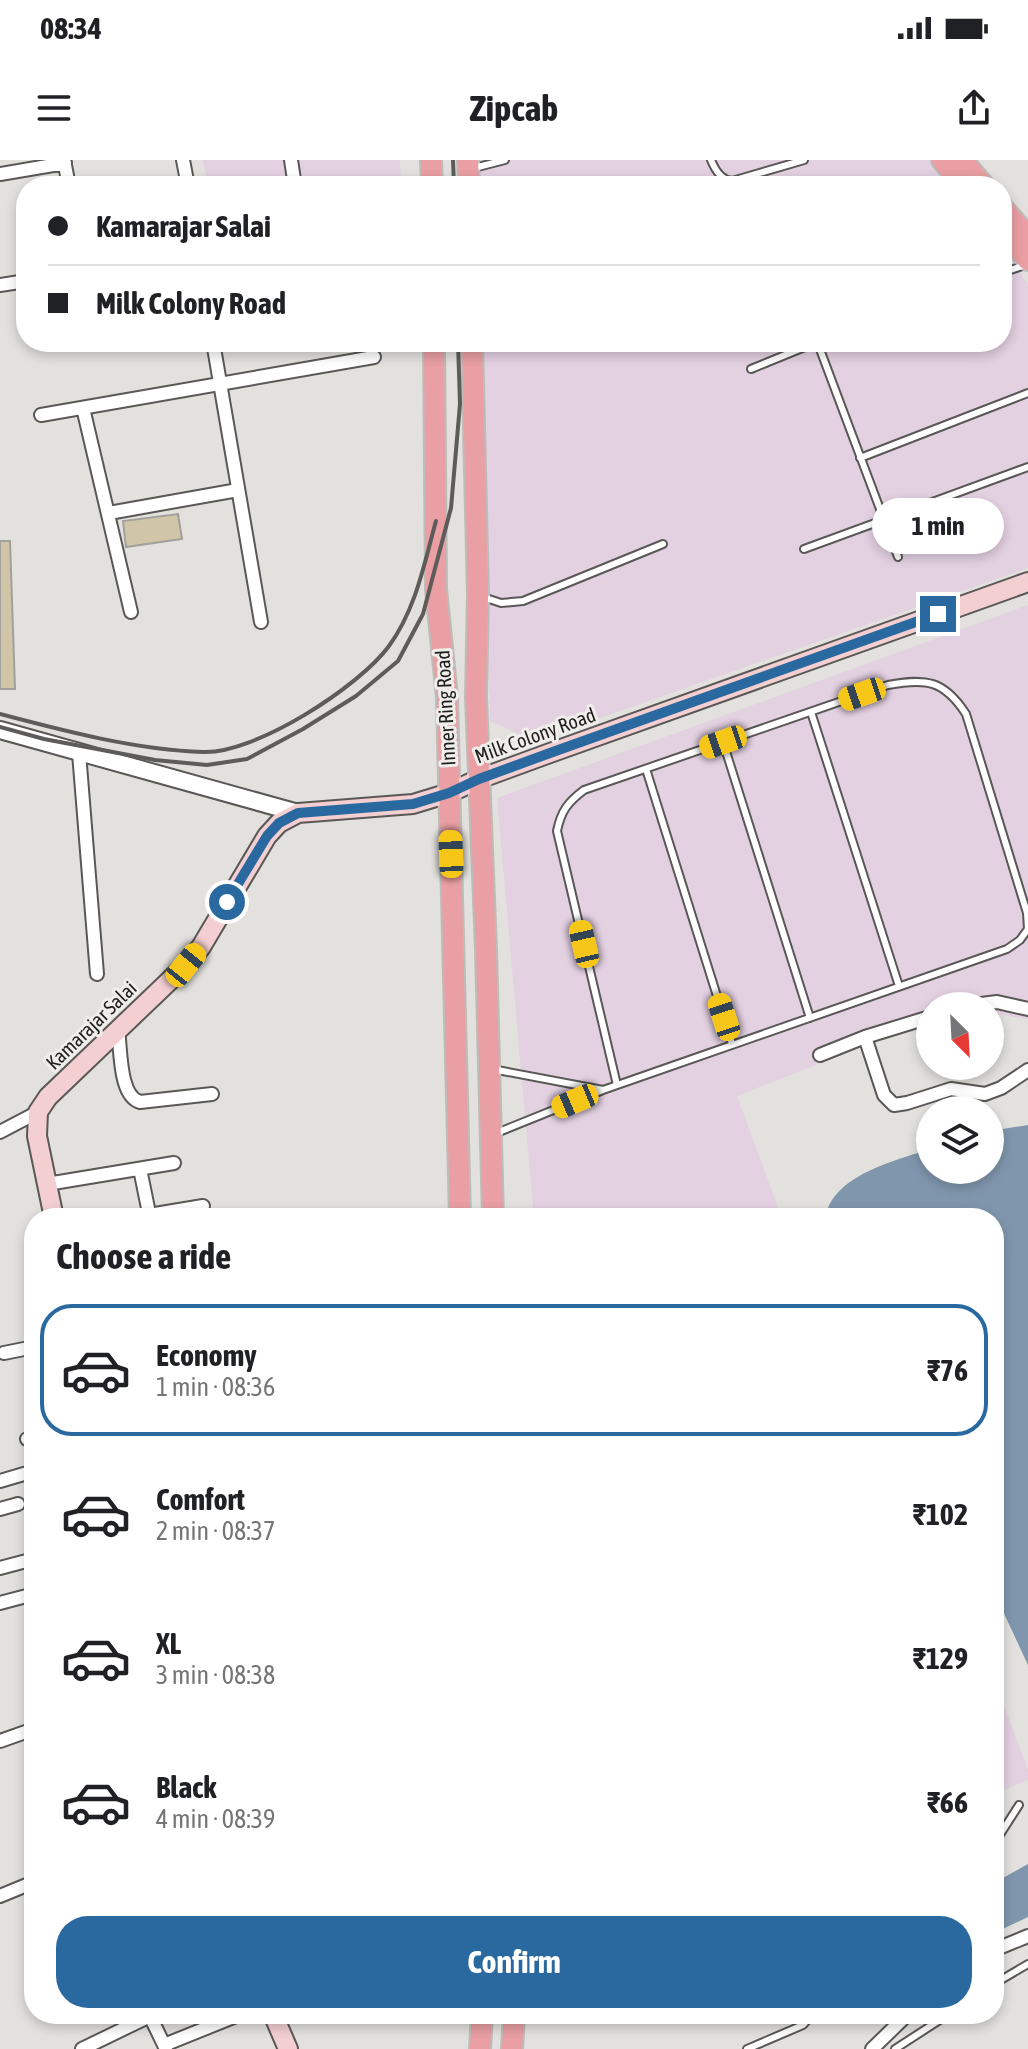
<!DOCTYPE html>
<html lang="en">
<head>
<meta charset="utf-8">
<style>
  :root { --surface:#fff; --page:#f2f2f2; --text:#202124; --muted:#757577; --line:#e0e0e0; --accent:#2a69a0 }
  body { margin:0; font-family:"Asap Condensed",sans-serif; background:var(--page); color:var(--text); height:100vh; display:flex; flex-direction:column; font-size:30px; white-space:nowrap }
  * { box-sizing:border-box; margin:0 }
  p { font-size:26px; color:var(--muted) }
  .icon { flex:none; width:44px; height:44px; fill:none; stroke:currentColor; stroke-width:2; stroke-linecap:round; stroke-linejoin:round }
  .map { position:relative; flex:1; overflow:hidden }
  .drawer { position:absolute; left:24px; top:1048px; width:980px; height:816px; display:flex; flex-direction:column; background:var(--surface); border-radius:32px; box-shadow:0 4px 12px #0003 }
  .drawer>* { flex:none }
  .top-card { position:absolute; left:16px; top:16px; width:996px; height:176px; border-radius:32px; box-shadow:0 4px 12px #0003; display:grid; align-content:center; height:176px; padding:0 32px; background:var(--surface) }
  .needle { width:52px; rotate:156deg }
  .buttons { position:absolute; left:916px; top:832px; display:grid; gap:16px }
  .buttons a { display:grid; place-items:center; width:88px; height:88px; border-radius:50%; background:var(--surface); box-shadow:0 4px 12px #0003; font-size:40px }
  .end { position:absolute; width:36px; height:36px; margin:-18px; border:10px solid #2a69a0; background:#fff; box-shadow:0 0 0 4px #fff }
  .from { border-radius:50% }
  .bubble { position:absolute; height:56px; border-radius:28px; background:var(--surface); box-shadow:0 4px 12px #0003; font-size:26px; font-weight:700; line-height:56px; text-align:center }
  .car { position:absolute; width:24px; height:48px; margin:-24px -12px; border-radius:10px; box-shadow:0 0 6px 2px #0007; background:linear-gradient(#f5c518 24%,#345 0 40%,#f5c518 0 76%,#345 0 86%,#f5c518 0) }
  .top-card b { display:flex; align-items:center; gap:28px; height:76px; font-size:30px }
  .top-card b+b { border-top:2px solid var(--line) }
  .top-card i { width:20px; height:20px; background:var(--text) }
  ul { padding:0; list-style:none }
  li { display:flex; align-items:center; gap:24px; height:132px; margin:0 16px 12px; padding:0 16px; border:4px solid transparent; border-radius:32px }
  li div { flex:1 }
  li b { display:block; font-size:30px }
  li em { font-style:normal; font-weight:700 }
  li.active { border-color:var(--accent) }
  li>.icon { width:72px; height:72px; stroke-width:1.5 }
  h2 { padding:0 32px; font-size:36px; line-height:96px }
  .action { display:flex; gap:16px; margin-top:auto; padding:16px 32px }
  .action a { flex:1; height:92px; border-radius:32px; background:var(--accent); color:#fff; font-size:32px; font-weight:700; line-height:92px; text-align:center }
  .status { display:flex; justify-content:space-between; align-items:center; height:56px; padding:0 40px; background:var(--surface); direction:ltr }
  .status svg { height:22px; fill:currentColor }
  header { display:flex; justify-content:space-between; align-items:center; height:104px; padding:0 32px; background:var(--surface); font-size:36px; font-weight:700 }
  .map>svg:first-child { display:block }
  .industrial { fill:#e3d0e1 }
  .water { fill:#8096ad }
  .building { fill:#d1c5a7; stroke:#a1a09d; stroke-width:2 }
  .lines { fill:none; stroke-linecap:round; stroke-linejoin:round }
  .service-casing { stroke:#595856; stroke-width:10 }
  .minor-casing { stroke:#595856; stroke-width:16 }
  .tertiary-casing { stroke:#595856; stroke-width:20 }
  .secondary-casing { stroke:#595856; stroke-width:22 }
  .primary-casing { stroke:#bcbcbb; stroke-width:24 }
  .service { stroke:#fff; stroke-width:6 }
  .minor { stroke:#fff; stroke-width:12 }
  .tertiary { stroke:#fff; stroke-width:16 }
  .secondary { stroke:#f4cfd1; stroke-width:18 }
  .primary { stroke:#e99fa3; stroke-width:20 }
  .rail { stroke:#5d5c5b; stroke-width:4 }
  .route { stroke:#2a69a0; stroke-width:10 }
  .labels { text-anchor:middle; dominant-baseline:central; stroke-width:6; stroke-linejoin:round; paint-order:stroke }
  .street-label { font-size:20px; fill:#1e1e1d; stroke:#efeeeb }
</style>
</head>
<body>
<div class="status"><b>08:34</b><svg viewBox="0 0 49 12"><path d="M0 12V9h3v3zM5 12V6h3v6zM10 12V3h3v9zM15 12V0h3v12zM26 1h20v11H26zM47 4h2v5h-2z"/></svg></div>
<header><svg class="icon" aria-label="menu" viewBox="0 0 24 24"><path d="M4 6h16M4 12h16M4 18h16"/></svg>Zipcab<svg class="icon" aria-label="share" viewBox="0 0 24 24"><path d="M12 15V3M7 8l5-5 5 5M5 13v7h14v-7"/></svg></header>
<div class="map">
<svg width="1028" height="1889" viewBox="0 0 1028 1889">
  <rect width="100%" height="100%" fill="#e2e1de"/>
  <path class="industrial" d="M203 0H400L401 26H208Z
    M478 0H929L950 26H479Z
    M1002 90 1028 123V408L534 581 490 561 482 182H1002Z
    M1028 445V859L990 853V846H930V860L737 936 782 1058H534L497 638Z
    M994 1519 1028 1610V1620L994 1634Z"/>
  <path class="water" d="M1028 965V1505L994 1432V1289L999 1275 994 1263V1058H825C833 1015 894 1001 930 989V1010H990V971Z
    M1028 1704V1757L994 1773V1723Z"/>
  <path class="building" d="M178 354 182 379 126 387 123 361Z
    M0 381H10L15 529H0Z"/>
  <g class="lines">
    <defs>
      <path id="service" d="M711 0C715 10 721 20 732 21L804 0
        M474 8 505 0
        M1002 113 1025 105
        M822 182 818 184 898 397
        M751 209 817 182
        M860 298 1028 233
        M804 389 1028 307
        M483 437 501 443 523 441 663 384
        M811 552 899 826
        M723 582 810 858
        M646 609 732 884
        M492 909 603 930
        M494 974 603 930 1007 789 1020 780 1028 769 1027 753 966 554C944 520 926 518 888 525L584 630C568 642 561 651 557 671L617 925
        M994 1684 1019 1645
        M994 1824 1028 1804
        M747 1889 803 1865 813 1854
        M895 1889 949 1854"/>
      <path id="minor" d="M64 0 69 26
        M183 0 188 26
        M291 0 295 26
        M0 14 65 3
        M0 125 26 121
        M213 182 261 462
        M83 248 131 452
        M41 255 374 197
        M109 353 238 330
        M79 593 97 814
        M966 846 997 842 1028 849
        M118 870C121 890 119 936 140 942L212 934
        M865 877 884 935 894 945 907 943 951 929 985 934 1001 928 1028 910
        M820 895 865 877 930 857
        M0 972 38 952
        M140 1009 150 1058
        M47 1024 174 1003
        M149 1055 203 1046
        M4 1193 34 1187
        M27 1279 34 1276
        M0 1321 34 1311
        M0 1349 18 1344
        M0 1408 34 1399
        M0 1443 34 1434
        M0 1581 34 1569
        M0 1736 34 1722
        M994 1790 1028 1776
        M149 1854 166 1889
        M164 1885 241 1854
        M82 1889 150 1856
        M872 1889 908 1854"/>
      <path id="tertiary" d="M0 570 298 653"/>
      <path id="secondary" d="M54 1058 37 976 38 952 48 937 186 805 201 787 267 676 279 663 298 653 413 644 449 633 479 619 550 593 1028 422
        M273 1854 288 1889"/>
      <path id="primary" d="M431 0 432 26
        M468 0 469 26
        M942 0 964 26
        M962 0 984 26
        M1002 47 1028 77
        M1002 71 1028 100
        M434 182 436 429 447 537 460 1058
        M472 182 478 435 476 537 486 790 493 1058
        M480 1889 482 1854
        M512 1889 514 1854"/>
    </defs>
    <use href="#service" class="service-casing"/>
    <use href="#minor" class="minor-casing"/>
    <use href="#tertiary" class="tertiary-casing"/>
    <use href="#secondary" class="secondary-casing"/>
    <use href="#primary" class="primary-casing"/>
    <use href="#service" class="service"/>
    <use href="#minor" class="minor"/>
    <use href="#tertiary" class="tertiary"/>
    <use href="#secondary" class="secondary"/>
    <use href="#primary" class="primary"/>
    <path class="rail" d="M453 0 454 26
      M0 554C64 571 137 590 203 592 255 594 359 527 389 486 416 449 424 404 436 361
      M0 567 44 579 155 600 207 605 247 599 303 569 356 536 398 501 423 454 451 348 460 244 458 182"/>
  </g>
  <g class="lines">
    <path class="route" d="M227 742 267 676 279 663 298 653 413 644 449 633 479 619 550 593 938 454"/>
  </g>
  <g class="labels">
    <g class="street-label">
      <text transform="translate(445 548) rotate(-93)">Inner Ring Road</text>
      <text transform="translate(535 575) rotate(-20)">Milk Colony Road</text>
      <text transform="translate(91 865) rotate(-44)">Kamarajar Salai</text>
    </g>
  </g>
</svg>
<div class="buttons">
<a><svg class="needle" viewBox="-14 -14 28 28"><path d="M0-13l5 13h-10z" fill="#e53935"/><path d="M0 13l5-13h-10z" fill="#757577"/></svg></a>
<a><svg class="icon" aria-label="layers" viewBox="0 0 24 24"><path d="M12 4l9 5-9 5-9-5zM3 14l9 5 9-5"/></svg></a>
</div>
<i class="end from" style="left:227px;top:742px"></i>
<i class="end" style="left:938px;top:454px"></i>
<div class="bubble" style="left:872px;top:338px;width:132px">1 min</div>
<i class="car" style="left:862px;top:534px;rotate:251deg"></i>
<i class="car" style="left:723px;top:582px;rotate:251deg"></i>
<i class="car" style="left:451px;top:694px;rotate:358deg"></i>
<i class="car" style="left:584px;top:784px;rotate:347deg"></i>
<i class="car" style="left:186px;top:805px;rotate:39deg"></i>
<i class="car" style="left:724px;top:857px;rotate:342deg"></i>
<i class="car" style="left:575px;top:941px;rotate:247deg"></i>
<div class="top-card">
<b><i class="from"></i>Kamarajar Salai</b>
<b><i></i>Milk Colony Road</b>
</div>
<section class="drawer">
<h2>Choose a ride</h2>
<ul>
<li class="active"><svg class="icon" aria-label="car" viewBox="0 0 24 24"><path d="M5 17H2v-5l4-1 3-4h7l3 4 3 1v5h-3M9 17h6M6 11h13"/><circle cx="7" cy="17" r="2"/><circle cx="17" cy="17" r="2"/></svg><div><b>Economy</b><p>1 min · 08:36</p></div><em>₹76</em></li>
<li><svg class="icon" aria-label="car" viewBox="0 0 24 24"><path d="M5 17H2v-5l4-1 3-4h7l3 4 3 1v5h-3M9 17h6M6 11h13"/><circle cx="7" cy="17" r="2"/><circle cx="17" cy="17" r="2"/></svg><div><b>Comfort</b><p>2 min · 08:37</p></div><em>₹102</em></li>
<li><svg class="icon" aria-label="car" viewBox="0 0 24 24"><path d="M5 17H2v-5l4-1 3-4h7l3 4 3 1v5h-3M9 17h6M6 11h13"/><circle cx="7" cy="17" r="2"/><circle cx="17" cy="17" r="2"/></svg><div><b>XL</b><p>3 min · 08:38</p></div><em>₹129</em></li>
<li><svg class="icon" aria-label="car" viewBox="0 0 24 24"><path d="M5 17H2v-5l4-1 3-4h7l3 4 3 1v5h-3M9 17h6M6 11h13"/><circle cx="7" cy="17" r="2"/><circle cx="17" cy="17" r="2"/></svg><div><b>Black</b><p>4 min · 08:39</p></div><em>₹66</em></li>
</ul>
<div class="action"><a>Confirm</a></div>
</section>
</div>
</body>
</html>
